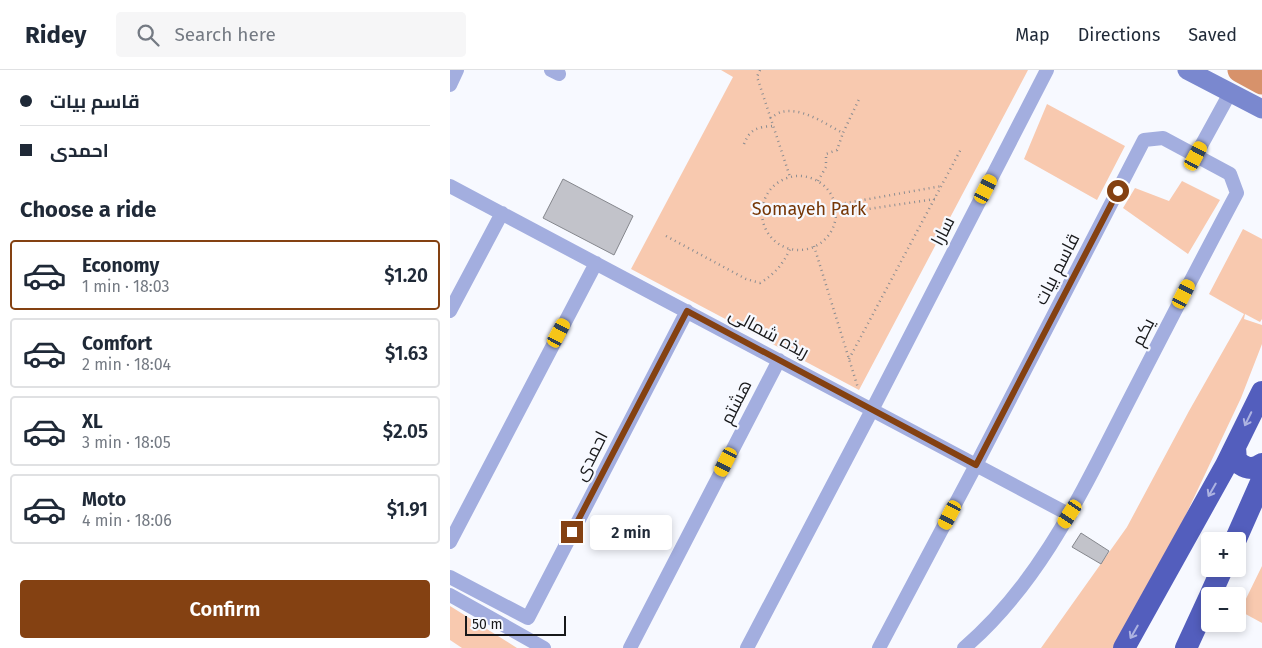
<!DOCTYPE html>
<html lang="en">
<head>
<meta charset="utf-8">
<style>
  :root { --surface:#fff; --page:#f6f6f7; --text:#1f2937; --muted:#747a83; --line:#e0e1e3; --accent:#844112 }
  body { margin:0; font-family:"Fira Sans",Cairo,sans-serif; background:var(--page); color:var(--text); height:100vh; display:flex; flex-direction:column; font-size:19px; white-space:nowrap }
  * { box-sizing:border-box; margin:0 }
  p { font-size:16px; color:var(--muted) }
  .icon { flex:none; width:28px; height:28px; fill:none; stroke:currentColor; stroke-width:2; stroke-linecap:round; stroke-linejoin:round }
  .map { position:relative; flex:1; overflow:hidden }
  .sheet { display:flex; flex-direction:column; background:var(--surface); width:450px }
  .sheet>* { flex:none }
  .guide { display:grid; align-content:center; height:110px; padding:0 20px; background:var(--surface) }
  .tools { position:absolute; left:751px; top:462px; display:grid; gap:10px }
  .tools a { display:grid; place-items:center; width:45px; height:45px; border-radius:5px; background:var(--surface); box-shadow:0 2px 8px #0003; font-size:25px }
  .scale { position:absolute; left:15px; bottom:12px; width:101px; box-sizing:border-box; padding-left:5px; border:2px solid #18191b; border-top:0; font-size:14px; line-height:18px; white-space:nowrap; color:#18191b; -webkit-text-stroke:4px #f7f9ff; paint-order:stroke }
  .end { position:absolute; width:22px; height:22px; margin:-11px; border:6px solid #844112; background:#fff; box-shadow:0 0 0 2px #fff }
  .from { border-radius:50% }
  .bubble { position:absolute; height:35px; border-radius:5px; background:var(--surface); box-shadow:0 2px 8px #0003; font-size:16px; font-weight:600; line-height:35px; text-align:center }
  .car { position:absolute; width:15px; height:30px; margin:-15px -8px; border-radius:6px; box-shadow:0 0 4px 1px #0007; background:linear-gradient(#f5c518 24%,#345 0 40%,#f5c518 0 76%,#345 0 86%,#f5c518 0) }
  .guide b { display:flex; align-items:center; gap:18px; height:48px; font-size:19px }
  .guide b+b { border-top:1px solid var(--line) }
  .guide i { width:12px; height:12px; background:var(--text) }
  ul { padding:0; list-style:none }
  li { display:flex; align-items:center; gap:15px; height:70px; margin:0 10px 8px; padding:0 10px; border:2px solid var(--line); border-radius:5px }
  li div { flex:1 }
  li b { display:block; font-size:19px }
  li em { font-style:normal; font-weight:600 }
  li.selected { border-color:var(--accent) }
  li>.icon { width:45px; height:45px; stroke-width:1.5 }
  h2 { padding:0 20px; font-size:22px; line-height:60px }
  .button { display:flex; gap:10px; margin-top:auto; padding:10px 20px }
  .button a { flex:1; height:58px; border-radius:5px; background:var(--accent); color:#fff; font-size:20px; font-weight:600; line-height:58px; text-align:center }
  header { display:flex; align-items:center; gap:30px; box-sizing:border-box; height:70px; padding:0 25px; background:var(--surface); border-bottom:1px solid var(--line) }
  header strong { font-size:24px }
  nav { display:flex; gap:28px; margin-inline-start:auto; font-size:18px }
  .search { width:350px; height:45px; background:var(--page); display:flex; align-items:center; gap:12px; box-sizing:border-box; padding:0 18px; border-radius:5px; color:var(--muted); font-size:19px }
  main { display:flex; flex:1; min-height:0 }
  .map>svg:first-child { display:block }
  .green { fill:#f8c9af }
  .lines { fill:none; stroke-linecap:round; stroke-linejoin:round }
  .river { stroke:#d7926b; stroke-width:25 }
  .building { fill:#c2c3ca; stroke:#85878d }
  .path { stroke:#8c8d91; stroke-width:2.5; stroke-dasharray:1 4; stroke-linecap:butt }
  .minor { stroke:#a3aedf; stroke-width:14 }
  .secondary { stroke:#7a88cf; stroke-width:19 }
  .trunk { stroke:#535ebd; stroke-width:22 }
  .oneway { stroke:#adb3e1 }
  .route { stroke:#844112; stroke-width:6 }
  .labels { text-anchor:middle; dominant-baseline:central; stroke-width:4.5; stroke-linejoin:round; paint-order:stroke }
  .park-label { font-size:18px; fill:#763707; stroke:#f7f9ff }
  .street-label { font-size:18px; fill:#18191b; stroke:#f7f9ff }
</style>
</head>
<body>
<header>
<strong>Ridey</strong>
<div class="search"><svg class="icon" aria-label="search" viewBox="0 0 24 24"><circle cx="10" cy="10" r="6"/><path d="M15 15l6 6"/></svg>Search here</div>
<nav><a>Map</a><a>Directions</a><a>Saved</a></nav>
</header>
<main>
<section class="sheet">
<div class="guide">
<b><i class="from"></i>قاسم بیات</b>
<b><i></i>احمدی</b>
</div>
<h2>Choose a ride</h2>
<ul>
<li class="selected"><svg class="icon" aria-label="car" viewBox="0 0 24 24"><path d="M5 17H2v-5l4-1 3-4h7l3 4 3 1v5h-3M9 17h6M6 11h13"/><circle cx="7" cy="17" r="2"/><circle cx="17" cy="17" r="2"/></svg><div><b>Economy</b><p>1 min · 18:03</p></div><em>$1.20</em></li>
<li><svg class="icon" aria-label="car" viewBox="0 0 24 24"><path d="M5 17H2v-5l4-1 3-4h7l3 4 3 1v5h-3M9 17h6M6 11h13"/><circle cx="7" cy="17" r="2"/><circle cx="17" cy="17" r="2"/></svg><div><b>Comfort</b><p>2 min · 18:04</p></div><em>$1.63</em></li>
<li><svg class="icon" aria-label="car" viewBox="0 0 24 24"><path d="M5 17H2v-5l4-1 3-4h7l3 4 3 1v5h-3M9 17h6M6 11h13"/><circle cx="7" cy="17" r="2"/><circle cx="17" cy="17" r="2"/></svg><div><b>XL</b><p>3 min · 18:05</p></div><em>$2.05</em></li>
<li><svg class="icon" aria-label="car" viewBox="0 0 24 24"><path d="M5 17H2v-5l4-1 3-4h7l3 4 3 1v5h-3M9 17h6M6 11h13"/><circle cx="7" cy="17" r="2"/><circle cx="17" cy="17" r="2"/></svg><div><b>Moto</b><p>4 min · 18:06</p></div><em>$1.91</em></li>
</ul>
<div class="button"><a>Confirm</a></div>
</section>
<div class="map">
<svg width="812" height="578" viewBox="0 0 812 578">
  <rect width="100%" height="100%" fill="#f7f9ff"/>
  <path class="green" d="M271 0H578L409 320 181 199 283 7Z
    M597 34 675 76 647 130 574 89Z
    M732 111 770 130 738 184 673 138 685 118 719 131Z
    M793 159 812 169V249L810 252 795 244 794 249 812 255V274L791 328 723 472 666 578H591L677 457 739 341 794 244 759 224Z
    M812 496V553L790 541Z
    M0 536 67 578H12L0 570Z"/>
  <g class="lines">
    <path class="river" d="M790 0 812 12"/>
  </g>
  <path class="building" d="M113 109 183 146 164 185 93 148Z
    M631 463 659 481 651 494 622 477Z"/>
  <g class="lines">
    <path class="path" d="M310 0 307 7 340 107
      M320 48C324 46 328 43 331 42 353 37 375 54 393 63L410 27
      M294 74C300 59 307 57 323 56
      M312 143a37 37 0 1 1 74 0a37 37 0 1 1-74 0Z
      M368 111 376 97V84L387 80 393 63
      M385 135 492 116
      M385 144 485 129
      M216 166 296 209 310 213C325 204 333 194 340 179
      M364 176 408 318
      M399 289 511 79"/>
    <path class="minor" d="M101 0 109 4
      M0 15 7 0
      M746 85 780 23
      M0 116 620 445
      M0 241 52 143
      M0 472 146 193
      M0 507 78 548 237 241
      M0 525 94 578
      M180 578 329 290
      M297 578 422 340 597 0
      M429 578 526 395 694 70 713 68 780 104 787 123C749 194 712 266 675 338 631 424 589 514 514 578"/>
    <path class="secondary" d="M737 0 812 39"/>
    <path class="trunk" d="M785 377 786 391C795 398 802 401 812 394
      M785 471 812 410
      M760 526 772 499
      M674 578 776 395 812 322
      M736 578 760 526"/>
  </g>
  <defs><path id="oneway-shaft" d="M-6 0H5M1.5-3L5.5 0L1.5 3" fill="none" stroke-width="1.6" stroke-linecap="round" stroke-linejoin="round" transform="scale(1.25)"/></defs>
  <g class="oneway">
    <use href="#oneway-shaft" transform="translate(798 349) rotate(116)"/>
    <use href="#oneway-shaft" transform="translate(762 420) rotate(120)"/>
    <use href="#oneway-shaft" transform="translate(684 562) rotate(120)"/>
  </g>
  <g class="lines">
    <path class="route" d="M122 462 237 241 526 395 668 121"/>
  </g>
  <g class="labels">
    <g class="park-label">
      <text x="359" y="139">Somayeh Park</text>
    </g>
    <g class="street-label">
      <text transform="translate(493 161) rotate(-63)">سارا</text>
      <text transform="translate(607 199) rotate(-63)">قاسم بیات</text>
      <text transform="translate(693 262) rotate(-63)">یکم</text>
      <text transform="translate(319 263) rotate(28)">ربذه شمالی</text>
      <text transform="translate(286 332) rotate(-63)">هشتم</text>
      <text transform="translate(141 386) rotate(-63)">احمدی</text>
    </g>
  </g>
</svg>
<div class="tools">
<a>+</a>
<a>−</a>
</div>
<div class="scale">50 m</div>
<i class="end from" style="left:668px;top:121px"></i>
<i class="end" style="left:122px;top:462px"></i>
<div class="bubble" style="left:140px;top:445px;width:82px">2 min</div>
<i class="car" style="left:746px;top:86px;rotate:28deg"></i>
<i class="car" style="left:536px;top:119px;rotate:27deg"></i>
<i class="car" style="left:734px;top:224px;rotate:27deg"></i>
<i class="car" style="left:109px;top:263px;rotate:28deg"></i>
<i class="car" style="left:276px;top:392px;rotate:207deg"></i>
<i class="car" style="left:620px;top:444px;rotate:213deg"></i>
<i class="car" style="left:500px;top:445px;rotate:208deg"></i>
</div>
</main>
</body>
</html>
